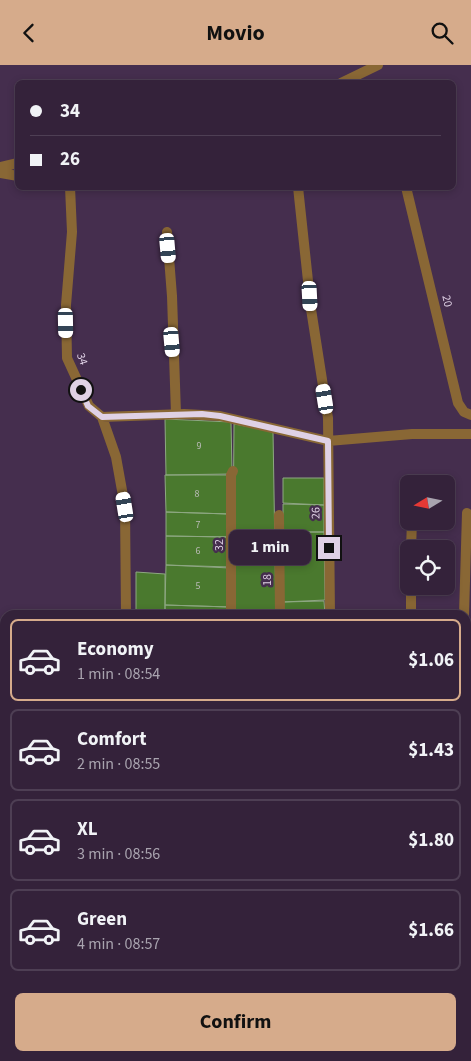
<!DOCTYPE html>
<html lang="en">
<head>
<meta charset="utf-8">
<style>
  :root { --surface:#34223a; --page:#3f2f45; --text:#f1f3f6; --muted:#a9a4af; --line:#4e3f54; --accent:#d6ab8b }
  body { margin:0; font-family:"Source Sans 3",sans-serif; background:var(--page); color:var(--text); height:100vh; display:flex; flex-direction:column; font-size:19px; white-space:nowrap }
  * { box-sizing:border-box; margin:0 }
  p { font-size:16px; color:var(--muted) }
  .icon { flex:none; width:28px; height:28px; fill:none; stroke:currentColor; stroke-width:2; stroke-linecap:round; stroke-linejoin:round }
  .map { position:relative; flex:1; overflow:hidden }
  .panel { position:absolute; left:0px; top:545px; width:471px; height:451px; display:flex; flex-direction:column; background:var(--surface); border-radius:15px 15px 0 0; box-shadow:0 2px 8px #0003,0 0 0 1px var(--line) }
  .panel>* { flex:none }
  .guide { position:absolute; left:15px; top:15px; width:441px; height:110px; border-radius:8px; box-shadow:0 2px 8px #0003,0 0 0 1px var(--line); display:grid; align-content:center; height:110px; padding:0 15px; background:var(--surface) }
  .needle { width:32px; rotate:260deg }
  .buttons { position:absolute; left:400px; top:410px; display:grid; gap:10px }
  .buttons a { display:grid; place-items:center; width:55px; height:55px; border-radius:8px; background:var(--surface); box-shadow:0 2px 8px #0003,0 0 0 1px var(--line); font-size:25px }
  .end { position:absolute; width:22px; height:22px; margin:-11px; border:6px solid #dfd1e5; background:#111; box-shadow:0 0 0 2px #111 }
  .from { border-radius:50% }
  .bubble { position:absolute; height:35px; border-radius:8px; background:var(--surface); box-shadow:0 2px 8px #0003,0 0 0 1px var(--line); font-size:16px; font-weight:700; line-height:35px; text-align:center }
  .car { position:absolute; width:15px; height:30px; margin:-15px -8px; border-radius:6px; box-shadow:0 0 4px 1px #0007; background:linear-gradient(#fff 24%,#345 0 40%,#fff 0 76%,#345 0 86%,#fff 0) }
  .guide b { display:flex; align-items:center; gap:18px; height:48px; font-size:19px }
  .guide b+b { border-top:1px solid var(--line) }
  .guide i { width:12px; height:12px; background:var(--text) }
  ul { padding:9px 0 0; list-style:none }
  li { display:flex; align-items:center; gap:15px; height:82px; margin:0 10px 8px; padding:0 5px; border:2px solid var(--line); border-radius:8px }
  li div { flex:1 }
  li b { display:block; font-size:19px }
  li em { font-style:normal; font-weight:700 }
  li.active { border-color:var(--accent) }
  li>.icon { width:45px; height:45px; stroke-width:1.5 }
  .primary-button { display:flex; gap:10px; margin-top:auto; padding:10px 15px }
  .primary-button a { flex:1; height:58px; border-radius:8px; background:var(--accent); color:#111; font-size:20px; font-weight:700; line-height:58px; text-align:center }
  header { display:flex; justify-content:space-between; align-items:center; height:65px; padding:0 15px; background:var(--accent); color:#111; font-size:22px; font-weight:700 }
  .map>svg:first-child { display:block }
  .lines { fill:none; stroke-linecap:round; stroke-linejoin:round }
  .river { stroke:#78478c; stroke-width:31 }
  .building { fill:#4a792e; stroke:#8ea882 }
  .street { stroke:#896735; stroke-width:10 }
  .route { stroke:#dfd1e5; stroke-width:6 }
  .labels { text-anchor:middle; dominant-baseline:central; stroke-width:5; stroke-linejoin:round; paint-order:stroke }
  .number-label { font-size:10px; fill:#babbb7 }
  .street-label { font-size:12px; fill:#dfd1e5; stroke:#452e4e }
</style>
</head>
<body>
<header><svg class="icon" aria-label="back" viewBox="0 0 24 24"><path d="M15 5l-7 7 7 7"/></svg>Movio<svg class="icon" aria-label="search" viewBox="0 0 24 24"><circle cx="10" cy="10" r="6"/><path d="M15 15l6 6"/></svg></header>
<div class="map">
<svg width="471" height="996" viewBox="0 0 471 996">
  <rect width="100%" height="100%" fill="#452e4e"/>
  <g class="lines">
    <path class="river" d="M0 857H5
      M466 896 471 897"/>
  </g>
  <path class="building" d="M165 354 231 357 232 406 229 409 166 410Z
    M234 359 273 366 275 488H233Z
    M165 410H228L229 449 166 447Z
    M283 413H324V440L283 438Z
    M283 439 324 440V467H283Z
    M166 447 229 449V472L166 471Z
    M283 467H324L325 535 283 537Z
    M166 471 229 472 230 502 166 500Z
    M233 488 275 490 276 550H233Z
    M166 500 230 503V542L165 540Z
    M136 507 165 509V550H136Z
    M324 536 325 550H283V537Z
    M165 540 230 542V550H165Z
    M0 676 5 677V771H2Z"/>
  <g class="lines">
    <path class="street" d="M341 18 378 0
      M0 102 18 98
      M0 108 18 111
      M70 122 72 167 66 240 67 293 89 341 102 352 116 392 125 442 126 550
      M298 122 311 244 328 353 330 550
      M406 122 458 338 464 347 471 350
      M167 167 172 231 176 349
      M102 352 184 349 220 351 328 376 412 369H471
      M279 450 280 550
      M411 484 412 456
      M231 550V410L233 406
      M411 550V521
      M464 550 467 448
      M0 777H5
      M466 824 471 825
      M153 996 154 991"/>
  </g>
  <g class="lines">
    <path class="route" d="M81 325 88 341 102 352 202 349 220 351 328 376 329 483"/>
  </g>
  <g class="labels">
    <g class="number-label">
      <text x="199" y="381">9</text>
      <text x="197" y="429">8</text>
      <text x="198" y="460">7</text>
      <text x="198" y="486">6</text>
      <text x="198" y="521">5</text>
    </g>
    <g class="street-label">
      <text transform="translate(447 236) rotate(77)">20</text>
      <text transform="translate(82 294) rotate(72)">34</text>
      <text transform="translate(316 448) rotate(-91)">26</text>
      <text transform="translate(219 480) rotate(-90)">32</text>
      <text transform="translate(267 515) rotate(-90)">18</text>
    </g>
  </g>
</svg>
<div class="buttons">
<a><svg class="needle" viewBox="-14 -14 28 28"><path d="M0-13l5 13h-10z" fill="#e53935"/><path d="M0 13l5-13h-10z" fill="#a9a4af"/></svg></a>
<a><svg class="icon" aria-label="locate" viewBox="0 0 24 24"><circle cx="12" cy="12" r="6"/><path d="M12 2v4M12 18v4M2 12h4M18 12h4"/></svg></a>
</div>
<i class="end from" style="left:81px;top:325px"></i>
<i class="end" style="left:329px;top:483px"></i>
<div class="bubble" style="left:229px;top:465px;width:82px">1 min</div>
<i class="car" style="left:168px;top:183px;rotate:175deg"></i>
<i class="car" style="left:310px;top:231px;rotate:177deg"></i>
<i class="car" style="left:66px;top:258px;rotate:179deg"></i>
<i class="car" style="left:172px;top:277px;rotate:175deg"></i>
<i class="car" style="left:325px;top:334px;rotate:351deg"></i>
<i class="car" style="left:125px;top:442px;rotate:351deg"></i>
<div class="guide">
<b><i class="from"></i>34</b>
<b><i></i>26</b>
</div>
<section class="panel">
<ul>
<li class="active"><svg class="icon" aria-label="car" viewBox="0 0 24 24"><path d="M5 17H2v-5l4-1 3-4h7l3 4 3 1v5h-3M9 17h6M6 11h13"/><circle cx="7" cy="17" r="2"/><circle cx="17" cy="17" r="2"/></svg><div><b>Economy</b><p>1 min · 08:54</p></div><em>$1.06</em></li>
<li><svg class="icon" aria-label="car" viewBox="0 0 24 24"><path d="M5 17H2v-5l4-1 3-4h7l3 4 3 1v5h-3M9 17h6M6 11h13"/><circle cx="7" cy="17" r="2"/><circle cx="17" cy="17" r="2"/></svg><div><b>Comfort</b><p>2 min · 08:55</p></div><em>$1.43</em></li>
<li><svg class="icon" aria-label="car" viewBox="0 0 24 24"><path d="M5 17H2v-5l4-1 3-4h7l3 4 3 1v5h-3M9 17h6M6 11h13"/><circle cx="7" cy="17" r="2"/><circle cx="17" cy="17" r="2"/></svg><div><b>XL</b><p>3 min · 08:56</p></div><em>$1.80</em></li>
<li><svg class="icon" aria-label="car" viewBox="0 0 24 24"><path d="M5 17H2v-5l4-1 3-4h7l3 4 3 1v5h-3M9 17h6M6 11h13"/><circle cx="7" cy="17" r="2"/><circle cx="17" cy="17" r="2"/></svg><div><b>Green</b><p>4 min · 08:57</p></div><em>$1.66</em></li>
</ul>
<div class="primary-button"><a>Confirm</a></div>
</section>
</div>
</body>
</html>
